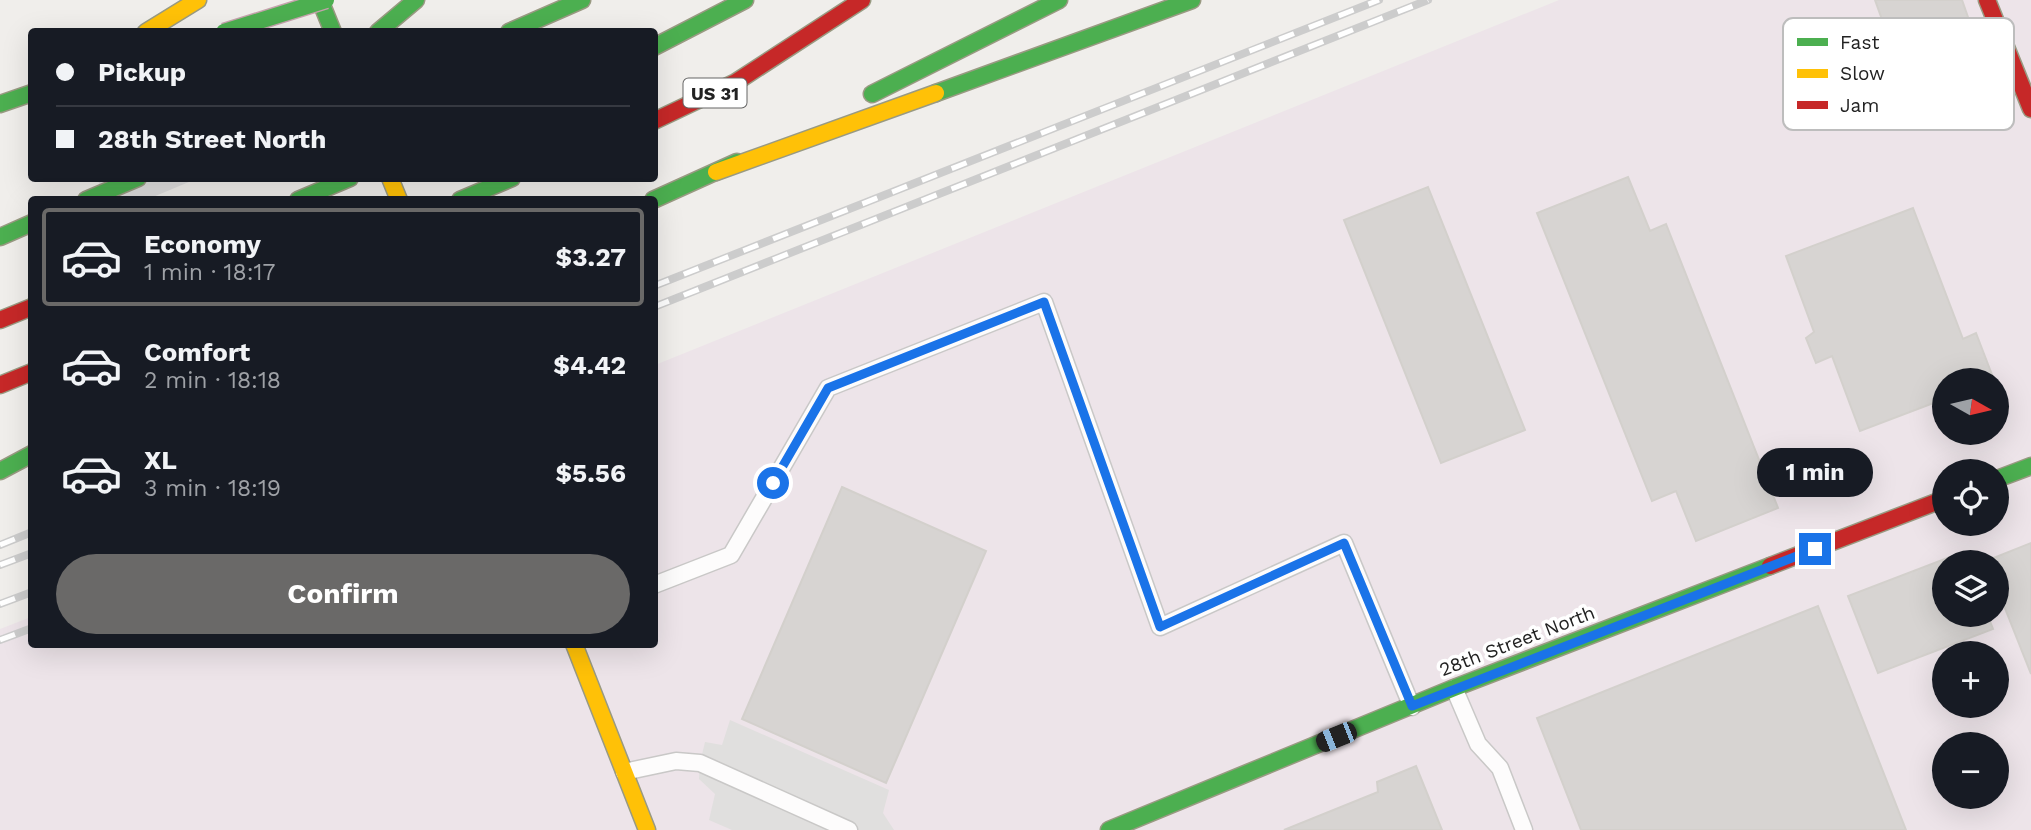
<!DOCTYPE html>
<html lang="en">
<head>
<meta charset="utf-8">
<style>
  :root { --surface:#171b24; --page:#20242c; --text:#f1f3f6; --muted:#9ea1a6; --line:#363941; --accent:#6a6968 }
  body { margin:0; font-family:"Work Sans",sans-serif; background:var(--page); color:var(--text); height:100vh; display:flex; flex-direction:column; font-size:26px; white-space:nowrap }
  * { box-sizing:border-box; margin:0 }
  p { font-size:23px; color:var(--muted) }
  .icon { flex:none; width:38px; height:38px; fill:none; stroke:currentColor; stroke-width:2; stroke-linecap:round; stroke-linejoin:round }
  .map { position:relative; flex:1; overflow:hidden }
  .details { position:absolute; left:28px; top:196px; width:630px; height:452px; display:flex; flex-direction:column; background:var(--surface); border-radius:7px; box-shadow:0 7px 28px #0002 }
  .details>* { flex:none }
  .banner { position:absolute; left:28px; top:28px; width:630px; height:154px; border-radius:7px; box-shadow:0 7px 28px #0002; display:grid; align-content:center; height:154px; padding:0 28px; background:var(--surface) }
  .needle { width:46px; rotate:98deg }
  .fabs { position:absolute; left:1932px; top:368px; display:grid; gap:14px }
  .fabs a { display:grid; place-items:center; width:77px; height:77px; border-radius:50%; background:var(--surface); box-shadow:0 7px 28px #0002; font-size:35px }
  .end { position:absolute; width:32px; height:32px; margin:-16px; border:9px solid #1a73e8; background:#fff; box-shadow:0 0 0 4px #fff }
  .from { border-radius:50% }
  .bubble { position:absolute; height:49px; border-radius:24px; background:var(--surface); box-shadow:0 7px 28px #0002; font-size:23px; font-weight:700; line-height:49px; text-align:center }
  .car { position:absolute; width:21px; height:42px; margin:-21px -10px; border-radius:9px; box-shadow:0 0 5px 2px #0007; background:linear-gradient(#222 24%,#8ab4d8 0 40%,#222 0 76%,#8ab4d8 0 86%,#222 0) }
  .banner b { display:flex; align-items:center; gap:24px; height:66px; font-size:26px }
  .banner b+b { border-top:2px solid var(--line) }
  .banner i { width:18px; height:18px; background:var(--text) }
  ul { padding:12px 0 0; list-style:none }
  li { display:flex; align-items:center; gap:21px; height:98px; margin:0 14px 10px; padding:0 14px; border:4px solid transparent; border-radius:7px }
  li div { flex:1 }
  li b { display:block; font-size:26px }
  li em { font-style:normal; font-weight:700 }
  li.on { border-color:var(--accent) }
  li>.icon { width:63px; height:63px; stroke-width:1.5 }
  .button { display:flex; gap:14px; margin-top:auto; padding:14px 28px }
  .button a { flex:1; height:80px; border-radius:42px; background:var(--accent); color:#fff; font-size:28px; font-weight:700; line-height:80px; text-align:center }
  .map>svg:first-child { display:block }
  .industrial { fill:#ede4e9; fill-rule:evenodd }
  .parking { fill:#e0dfde }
  .pier { fill:#dedddd }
  .building { fill:#d7d4d2; stroke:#d3d0cc; stroke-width:2 }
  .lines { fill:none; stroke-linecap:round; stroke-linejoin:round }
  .lane-casing { stroke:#c9c8c7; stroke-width:19 }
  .fast-casing { stroke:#999a82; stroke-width:19 }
  .slow-casing { stroke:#999a82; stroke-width:19 }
  .jam-casing { stroke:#999a82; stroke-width:19 }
  .lane { stroke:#fdfcfc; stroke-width:16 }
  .fast { stroke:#4caf50; stroke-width:16 }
  .slow { stroke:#ffc107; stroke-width:16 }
  .jam { stroke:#c62828; stroke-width:16 }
  .rail-casing { stroke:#ccc; stroke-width:8 }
  .rail { stroke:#fff; stroke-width:5; stroke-dasharray:16; stroke-linecap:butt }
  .fast-bridge-casing { stroke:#c5a2ac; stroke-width:19; stroke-linecap:butt }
  .fast-bridge { stroke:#4caf50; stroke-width:16 }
  .route { stroke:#1a73e8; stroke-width:9 }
  .labels { text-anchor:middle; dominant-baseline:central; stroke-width:7; stroke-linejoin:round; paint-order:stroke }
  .shield { fill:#fff; stroke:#646464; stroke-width:2 }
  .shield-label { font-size:18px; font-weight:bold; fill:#222 }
  .street-label { font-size:19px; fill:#222; stroke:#fff }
  .key { fill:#fff; stroke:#bdbdbd; stroke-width:2 }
  .key-label { font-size:19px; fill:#222 }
</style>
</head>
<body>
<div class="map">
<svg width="2031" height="830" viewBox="0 0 2031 830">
  <rect width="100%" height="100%" fill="#f0eeeb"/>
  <path class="industrial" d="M1559 0H2031V830H0V629L31 617 32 644H654L655 365ZM1944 380H1997V432H1944ZM1944 471H1997V523H1944ZM1944 562H1997V614H1944ZM1944 653H1997V705H1944ZM1944 744H1997V796H1944Z"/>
  <path class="parking" d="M730 720 889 790 883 813 894 830H732L709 820 715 794 699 779 700 763 705 742 722 745Z"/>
  <path class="pier" d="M97 179H196L146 200 107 199Z"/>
  <path class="building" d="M1875 0H1962L1970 23 1893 50Z
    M1628 177 1650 231 1666 224 1778 508 1696 541 1676 491 1652 501 1537 213Z
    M1428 187 1525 430 1441 463 1344 220Z
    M1913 208 1963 339 1976 333 1994 380H1944V399L1860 431 1832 356 1816 363 1806 338 1814 332 1786 256Z
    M842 487 986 551 886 783 742 719Z
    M2031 543V674L1997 588V562L1986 561Z
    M1963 552 1967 562H1944V614H1987L1993 629 1878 673 1848 596Z
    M1818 606 1906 830H1581L1537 718Z
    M1416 766 1442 830H1284L1378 792 1377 782Z"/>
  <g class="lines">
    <defs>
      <path id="lane" d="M654 585 731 555 828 388 1044 302 1160 627 1344 543 1412 707
        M1454 688 1478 744 1500 768 1524 830
        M624 772 676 761 700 763 849 830"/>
      <path id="fast" d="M320 0 333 32
        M378 32 416 0
        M509 32 582 0
        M654 47 745 0
        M936 93 1192 0
        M872 94 1059 0
        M0 104 32 93
        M86 200 138 178
        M298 200 350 178
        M460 200 512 178
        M653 200 737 162
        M0 237 32 223
        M0 471 32 454
        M1997 479 2031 466
        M1109 830 1454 688 1770 566"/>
      <path id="slow" d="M146 32 198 0
        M716 172 936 93
        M390 178 399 200
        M574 644 647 830"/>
      <path id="jam" d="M1987 0 2031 109
        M654 121 736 82 862 0
        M0 320 32 307
        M0 385 32 372
        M1770 566 1944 499"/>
    </defs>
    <use href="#lane" class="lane-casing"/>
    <use href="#fast" class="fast-casing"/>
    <use href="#slow" class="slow-casing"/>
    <use href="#jam" class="jam-casing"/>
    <use href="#lane" class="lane"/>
    <use href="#fast" class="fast"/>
    <use href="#slow" class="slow"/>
    <use href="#jam" class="jam"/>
    <defs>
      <path id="rail" d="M654 286 1379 0
        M654 307 1428 0
        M0 545 32 532
        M0 565 32 553
        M0 604 32 592
        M0 640 32 628"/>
    </defs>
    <use href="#rail" class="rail-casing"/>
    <use href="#rail" class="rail"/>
    <defs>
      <path id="fast-bridge" d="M224 32 326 0"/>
    </defs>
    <use href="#fast-bridge" class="fast-bridge-casing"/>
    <use href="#fast-bridge" class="fast-bridge"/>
  </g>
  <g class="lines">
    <path class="route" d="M773 483 828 388 1044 302 1160 627 1344 543 1412 706 1815 549"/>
  </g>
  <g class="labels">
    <rect class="shield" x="683.5" y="78.5" width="63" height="29" rx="5"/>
    <g class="shield-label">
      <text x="715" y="93">US 31</text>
    </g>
    <g class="street-label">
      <text transform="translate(1517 641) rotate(-21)">28th Street North</text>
    </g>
  </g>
  <rect x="1783" y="18" width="231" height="112" rx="10" class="key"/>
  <rect x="1797" y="38" width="31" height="8" fill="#4caf50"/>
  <rect x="1797" y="69" width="31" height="9" fill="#ffc107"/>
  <rect x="1797" y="101" width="31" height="8" fill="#c62828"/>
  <g class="key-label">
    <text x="1840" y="49">Fast</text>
    <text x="1840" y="80">Slow</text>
    <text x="1840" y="112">Jam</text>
  </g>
</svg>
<div class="fabs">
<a><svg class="needle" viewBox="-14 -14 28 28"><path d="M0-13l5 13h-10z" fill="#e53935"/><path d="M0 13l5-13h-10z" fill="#9ea1a6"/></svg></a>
<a><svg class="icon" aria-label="locate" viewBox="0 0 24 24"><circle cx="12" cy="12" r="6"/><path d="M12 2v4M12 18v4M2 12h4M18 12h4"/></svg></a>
<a><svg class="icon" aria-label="layers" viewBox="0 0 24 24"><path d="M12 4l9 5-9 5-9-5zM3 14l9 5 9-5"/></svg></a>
<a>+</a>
<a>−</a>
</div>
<i class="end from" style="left:773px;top:483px"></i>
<i class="end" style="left:1815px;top:549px"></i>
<div class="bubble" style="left:1757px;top:448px;width:116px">1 min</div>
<i class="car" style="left:1336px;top:737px;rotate:248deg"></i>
<div class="banner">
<b><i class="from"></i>Pickup</b>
<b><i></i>28th Street North</b>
</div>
<section class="details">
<ul>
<li class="on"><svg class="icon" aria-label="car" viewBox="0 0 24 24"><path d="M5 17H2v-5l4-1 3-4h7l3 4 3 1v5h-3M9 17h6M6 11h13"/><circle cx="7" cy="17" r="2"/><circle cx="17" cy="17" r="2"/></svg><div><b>Economy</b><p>1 min · 18:17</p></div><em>$3.27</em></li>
<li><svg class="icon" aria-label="car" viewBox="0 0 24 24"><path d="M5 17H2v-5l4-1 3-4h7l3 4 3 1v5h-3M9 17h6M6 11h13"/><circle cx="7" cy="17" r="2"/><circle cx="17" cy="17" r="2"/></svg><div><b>Comfort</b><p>2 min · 18:18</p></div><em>$4.42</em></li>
<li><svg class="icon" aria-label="car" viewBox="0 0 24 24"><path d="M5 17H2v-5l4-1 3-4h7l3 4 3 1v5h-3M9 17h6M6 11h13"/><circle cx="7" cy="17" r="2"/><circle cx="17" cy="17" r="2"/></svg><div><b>XL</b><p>3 min · 18:19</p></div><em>$5.56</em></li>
</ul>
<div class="button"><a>Confirm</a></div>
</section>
</div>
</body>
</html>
